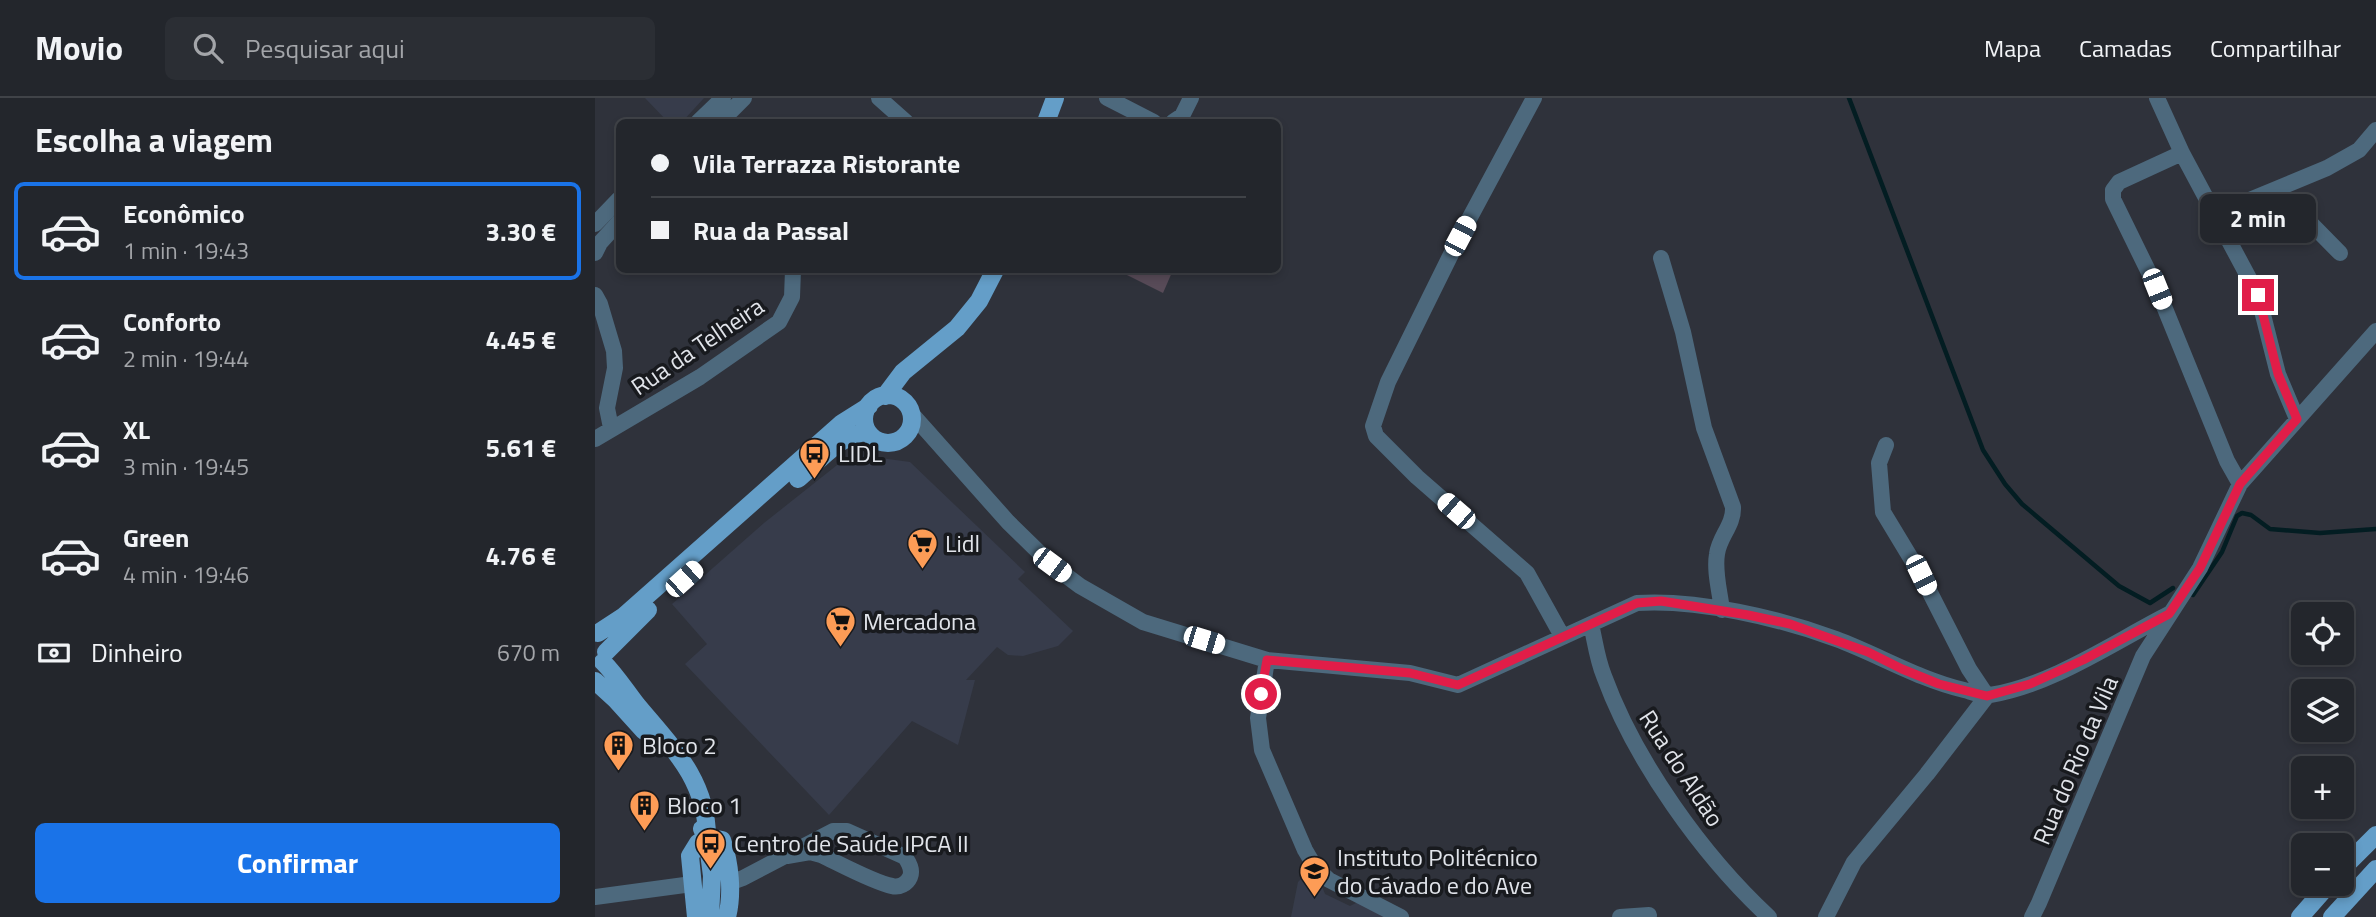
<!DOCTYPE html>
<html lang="pt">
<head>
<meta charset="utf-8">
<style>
  :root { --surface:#23262c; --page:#2b2e34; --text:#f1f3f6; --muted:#a3a5a9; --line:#404348; --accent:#1a73e8 }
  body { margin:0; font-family:"Titillium Web",sans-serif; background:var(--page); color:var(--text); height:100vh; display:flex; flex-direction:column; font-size:26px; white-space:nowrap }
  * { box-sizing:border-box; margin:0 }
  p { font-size:23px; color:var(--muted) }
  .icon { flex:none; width:38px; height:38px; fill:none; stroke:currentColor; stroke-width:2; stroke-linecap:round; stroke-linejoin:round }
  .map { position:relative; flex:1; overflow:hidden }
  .sheet { display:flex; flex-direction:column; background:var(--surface); width:595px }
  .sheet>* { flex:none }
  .guide { position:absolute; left:21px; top:21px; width:665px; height:154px; border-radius:10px; box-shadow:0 4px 10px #0003,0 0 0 2px var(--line); display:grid; align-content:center; height:154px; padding:0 35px; background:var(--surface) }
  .tools { position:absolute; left:1696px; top:504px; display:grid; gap:14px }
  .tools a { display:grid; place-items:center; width:63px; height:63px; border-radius:10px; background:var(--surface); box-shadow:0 4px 10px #0003,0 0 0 2px var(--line); font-size:35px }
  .end { position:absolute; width:32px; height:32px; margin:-16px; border:9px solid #e11d48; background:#fff; box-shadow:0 0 0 4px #fff }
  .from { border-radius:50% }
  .bubble { position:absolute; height:49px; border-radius:10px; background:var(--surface); box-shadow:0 4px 10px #0003,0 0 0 2px var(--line); font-size:23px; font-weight:700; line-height:49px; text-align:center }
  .car { position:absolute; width:21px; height:42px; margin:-21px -10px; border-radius:9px; box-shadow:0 0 5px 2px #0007; background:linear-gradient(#fff 24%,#345 0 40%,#fff 0 76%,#345 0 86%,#fff 0) }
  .guide b { display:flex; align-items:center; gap:24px; height:66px; font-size:26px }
  .guide b+b { border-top:2px solid var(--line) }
  .guide i { width:18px; height:18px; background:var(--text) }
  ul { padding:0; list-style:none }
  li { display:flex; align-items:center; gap:21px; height:98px; margin:0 14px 10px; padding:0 21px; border:4px solid transparent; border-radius:10px }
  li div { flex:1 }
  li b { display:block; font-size:26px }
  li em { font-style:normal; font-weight:700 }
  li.current { border-color:var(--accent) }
  li>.icon { width:63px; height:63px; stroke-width:1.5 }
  h2 { padding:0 35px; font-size:32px; line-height:84px }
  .pay { display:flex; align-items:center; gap:18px; height:77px; padding:0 35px; font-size:26px }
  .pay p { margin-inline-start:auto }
  .cta { display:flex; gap:14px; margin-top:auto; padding:14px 35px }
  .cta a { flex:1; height:80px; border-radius:10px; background:var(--accent); color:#fff; font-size:28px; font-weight:700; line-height:80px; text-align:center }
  header { display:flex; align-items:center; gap:42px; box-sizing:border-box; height:98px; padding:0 35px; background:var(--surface); border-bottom:2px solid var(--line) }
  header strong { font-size:33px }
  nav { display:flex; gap:38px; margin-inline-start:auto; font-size:24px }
  .search { width:490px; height:63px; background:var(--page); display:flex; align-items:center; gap:18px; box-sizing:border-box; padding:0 24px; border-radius:10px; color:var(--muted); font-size:26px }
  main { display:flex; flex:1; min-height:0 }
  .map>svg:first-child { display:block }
  .built { fill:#373c4b }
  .green { fill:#584b58 }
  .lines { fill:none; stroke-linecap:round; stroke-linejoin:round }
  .stream { stroke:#031d22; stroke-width:4.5 }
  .minor { stroke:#4d697d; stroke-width:16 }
  .major { stroke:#649ec8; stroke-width:18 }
  .route { stroke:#e11d48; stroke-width:9 }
  .labels { text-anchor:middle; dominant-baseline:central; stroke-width:7; stroke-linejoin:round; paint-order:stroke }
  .street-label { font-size:24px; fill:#e1e4ea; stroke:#181a1e }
  .poi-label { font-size:24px; fill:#e1e4ea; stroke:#181a1e; text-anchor:start }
</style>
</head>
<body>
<header>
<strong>Movio</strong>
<div class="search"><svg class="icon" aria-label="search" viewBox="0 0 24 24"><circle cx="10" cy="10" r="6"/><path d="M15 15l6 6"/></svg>Pesquisar aqui</div>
<nav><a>Mapa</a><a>Camadas</a><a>Compartilhar</a></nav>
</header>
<main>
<section class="sheet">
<h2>Escolha a viagem</h2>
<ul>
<li class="current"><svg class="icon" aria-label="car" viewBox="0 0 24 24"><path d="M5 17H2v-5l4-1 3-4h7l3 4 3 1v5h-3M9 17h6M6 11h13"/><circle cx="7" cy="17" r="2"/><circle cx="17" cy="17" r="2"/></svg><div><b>Econômico</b><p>1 min · 19:43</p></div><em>3.30 €</em></li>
<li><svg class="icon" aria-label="car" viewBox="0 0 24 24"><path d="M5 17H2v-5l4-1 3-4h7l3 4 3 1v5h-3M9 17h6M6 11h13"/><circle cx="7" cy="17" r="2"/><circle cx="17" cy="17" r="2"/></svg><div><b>Conforto</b><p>2 min · 19:44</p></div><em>4.45 €</em></li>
<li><svg class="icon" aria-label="car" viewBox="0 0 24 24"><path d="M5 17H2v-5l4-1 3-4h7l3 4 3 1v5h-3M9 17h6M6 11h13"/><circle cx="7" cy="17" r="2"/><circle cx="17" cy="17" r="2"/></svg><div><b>XL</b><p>3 min · 19:45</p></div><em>5.61 €</em></li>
<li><svg class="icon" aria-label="car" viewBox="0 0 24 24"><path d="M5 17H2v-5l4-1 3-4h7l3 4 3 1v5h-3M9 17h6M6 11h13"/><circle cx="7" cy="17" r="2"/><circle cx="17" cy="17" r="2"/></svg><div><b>Green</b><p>4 min · 19:46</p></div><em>4.76 €</em></li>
</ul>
<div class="pay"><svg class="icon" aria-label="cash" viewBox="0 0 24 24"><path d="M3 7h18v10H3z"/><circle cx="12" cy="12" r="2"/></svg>Dinheiro<p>670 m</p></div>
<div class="cta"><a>Confirmar</a></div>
</section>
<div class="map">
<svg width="1781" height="819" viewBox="0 0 1781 819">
  <rect width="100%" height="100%" fill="#2f323b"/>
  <path class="built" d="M50 0H109L87 24H73Z
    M256 356 315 364 430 474 423 481 478 533 463 548 428 558 413 557 402 549 371 582H380L363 647 317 623 234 717 90 566 112 546 77 506 169 425Z
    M708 779 726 786 730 796 755 808 763 804 797 819H696L703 784Z"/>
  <path class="green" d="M522 172H578L568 195Z"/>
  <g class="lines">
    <path class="stream" d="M1254 0 1388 352 1410 386 1427 406 1524 488 1555 505 1578 490
      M1598 497 1627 454 1642 418 1647 415 1656 417 1675 431 1725 435 1781 431"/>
    <path class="minor" d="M284 0 311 24
      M512 0 559 24
      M939 0 865 138 793 284 778 328 781 338 822 379 932 475 967 538
      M1562 0 1587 55 1663 197 1683 276 1702 321
      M103 24 128 0
      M125 24 149 0
      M578 24 587 18 596 0
      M1587 55 1524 84 1518 92V101L1562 191 1632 363 1645 386
      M1682 91 1745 155
      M1621 116 1732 70 1764 52 1781 32
      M0 126 24 101
      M0 155 5 145 24 124
      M1066 160 1088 234 1109 330 1138 409C1139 427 1124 439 1122 456 1119 474 1125 494 1127 512
      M0 197 5 206 19 253 20 270 12 310 16 330
      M316 315 413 424 457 467 485 488 548 524 672 562 815 575 863 587 1042 505C1102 501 1184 520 1241 541 1284 557 1323 581 1369 592 1377 594 1387 598 1395 597 1457 587 1519 544 1574 516
      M0 341 105 279 184 224 197 199 198 172
      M1291 347 1284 365 1288 414 1326 477 1374 571 1392 598
      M996 526C1000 543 1002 561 1009 578 1040 663 1108 758 1174 819
      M672 562 663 620 667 652 710 752 720 769 734 782 806 819
      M134 785 148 780 238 733H252L310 759C314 765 318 772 315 779 312 786 304 790 297 788 280 785 243 765 226 757L215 754 192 758
      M0 799 97 786
      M1025 819 1054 817
      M1231 819 1259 764 1332 676 1392 598
      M1437 819 1444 805 1548 558 1605 470 1645 386 1781 233"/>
    <path class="major" d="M451 24 460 0
      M269 321a24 24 0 1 1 48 0a24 24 0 1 1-48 0Z
      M290 298 308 274 362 230 384 203 400 172
      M203 381C223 364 247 335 273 334
      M3 535 29 518 247 325 274 308
      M11 554 53 512
      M8 564C21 577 31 593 42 607 76 648 112 682 112 739L127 742C135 765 138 795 132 819
      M0 583 20 601 49 633
      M112 739 117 778 115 819
      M1746 772 1781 737
      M101 819 95 758 103 745 112 739 107 731
      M1705 819 1734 786
      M1737 819 1781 771"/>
  </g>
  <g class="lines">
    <path class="route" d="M666 596 672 562 815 575 863 587 1042 505 1066 503 1091 507 1153 517 1195 526 1273 554 1307 571 1344 586 1392 598 1435 586 1488 562 1574 516 1605 470 1645 386 1702 321 1683 276 1663 197"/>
  </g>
  <defs>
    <symbol id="bus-pin" viewBox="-11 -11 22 30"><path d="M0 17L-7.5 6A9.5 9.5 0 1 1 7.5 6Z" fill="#fd9c56" stroke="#181a1e"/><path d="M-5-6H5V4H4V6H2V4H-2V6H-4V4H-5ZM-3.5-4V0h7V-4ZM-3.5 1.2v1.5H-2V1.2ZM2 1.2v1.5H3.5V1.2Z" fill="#111"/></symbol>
    <symbol id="supermarket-pin" viewBox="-11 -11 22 30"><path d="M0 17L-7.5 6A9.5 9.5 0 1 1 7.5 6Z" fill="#fd9c56" stroke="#181a1e"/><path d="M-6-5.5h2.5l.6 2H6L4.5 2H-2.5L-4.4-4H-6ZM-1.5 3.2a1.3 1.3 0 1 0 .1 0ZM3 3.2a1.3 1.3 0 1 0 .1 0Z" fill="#111"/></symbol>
    <symbol id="building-pin" viewBox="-11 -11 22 30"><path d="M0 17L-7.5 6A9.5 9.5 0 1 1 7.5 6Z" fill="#fd9c56" stroke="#181a1e"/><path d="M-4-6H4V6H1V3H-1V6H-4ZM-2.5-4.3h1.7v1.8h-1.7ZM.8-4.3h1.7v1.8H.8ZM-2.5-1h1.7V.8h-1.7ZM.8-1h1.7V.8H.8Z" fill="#111"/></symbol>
    <symbol id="university-pin" viewBox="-11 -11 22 30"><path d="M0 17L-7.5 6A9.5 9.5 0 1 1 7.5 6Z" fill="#fd9c56" stroke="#181a1e"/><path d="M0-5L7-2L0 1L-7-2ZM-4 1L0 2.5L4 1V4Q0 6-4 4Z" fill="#111"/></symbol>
  </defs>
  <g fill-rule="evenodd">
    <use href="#bus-pin" x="202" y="338" width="35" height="47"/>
    <use href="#supermarket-pin" x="310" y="428" width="35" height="47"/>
    <use href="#supermarket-pin" x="228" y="506" width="35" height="47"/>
    <use href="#building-pin" x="6" y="630" width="35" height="47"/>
    <use href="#building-pin" x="32" y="690" width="35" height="47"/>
    <use href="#bus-pin" x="98" y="728" width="35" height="47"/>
    <use href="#university-pin" x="702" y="756" width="35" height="47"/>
  </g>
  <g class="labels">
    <g class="street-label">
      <text transform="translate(102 248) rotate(-34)">Rua da Telheira</text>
      <text transform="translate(1480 662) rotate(-67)">Rua do Rio da Vila</text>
      <text transform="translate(1087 670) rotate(57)">Rua do Aldão</text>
    </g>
    <g class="poi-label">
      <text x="243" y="355">LIDL</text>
      <text x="350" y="445">Lidl</text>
      <text x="268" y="523">Mercadona</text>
      <text x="47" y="647">Bloco 2</text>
      <text x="72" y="707">Bloco 1</text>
      <text x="139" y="745">Centro de Saúde IPCA II</text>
      <text x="742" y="759">Instituto Politécnico<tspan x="742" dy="28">do Cávado e do Ave</tspan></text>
    </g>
  </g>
</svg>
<div class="tools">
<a><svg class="icon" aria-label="locate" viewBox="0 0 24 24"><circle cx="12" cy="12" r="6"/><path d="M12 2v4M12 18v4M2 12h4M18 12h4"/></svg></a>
<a><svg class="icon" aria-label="layers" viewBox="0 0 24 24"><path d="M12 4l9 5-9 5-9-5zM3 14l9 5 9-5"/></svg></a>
<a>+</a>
<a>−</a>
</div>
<i class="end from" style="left:666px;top:596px"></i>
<i class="end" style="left:1663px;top:197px"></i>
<div class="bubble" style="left:1605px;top:96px;width:116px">2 min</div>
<i class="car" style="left:865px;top:138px;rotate:28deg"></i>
<i class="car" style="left:1562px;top:191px;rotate:158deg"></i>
<i class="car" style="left:861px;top:413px;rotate:311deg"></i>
<i class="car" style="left:457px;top:467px;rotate:127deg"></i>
<i class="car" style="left:1326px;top:477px;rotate:154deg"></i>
<i class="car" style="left:89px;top:481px;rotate:48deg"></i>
<i class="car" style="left:609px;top:542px;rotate:107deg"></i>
<div class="guide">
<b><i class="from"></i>Vila Terrazza Ristorante</b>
<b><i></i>Rua da Passal</b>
</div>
</div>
</main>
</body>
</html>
